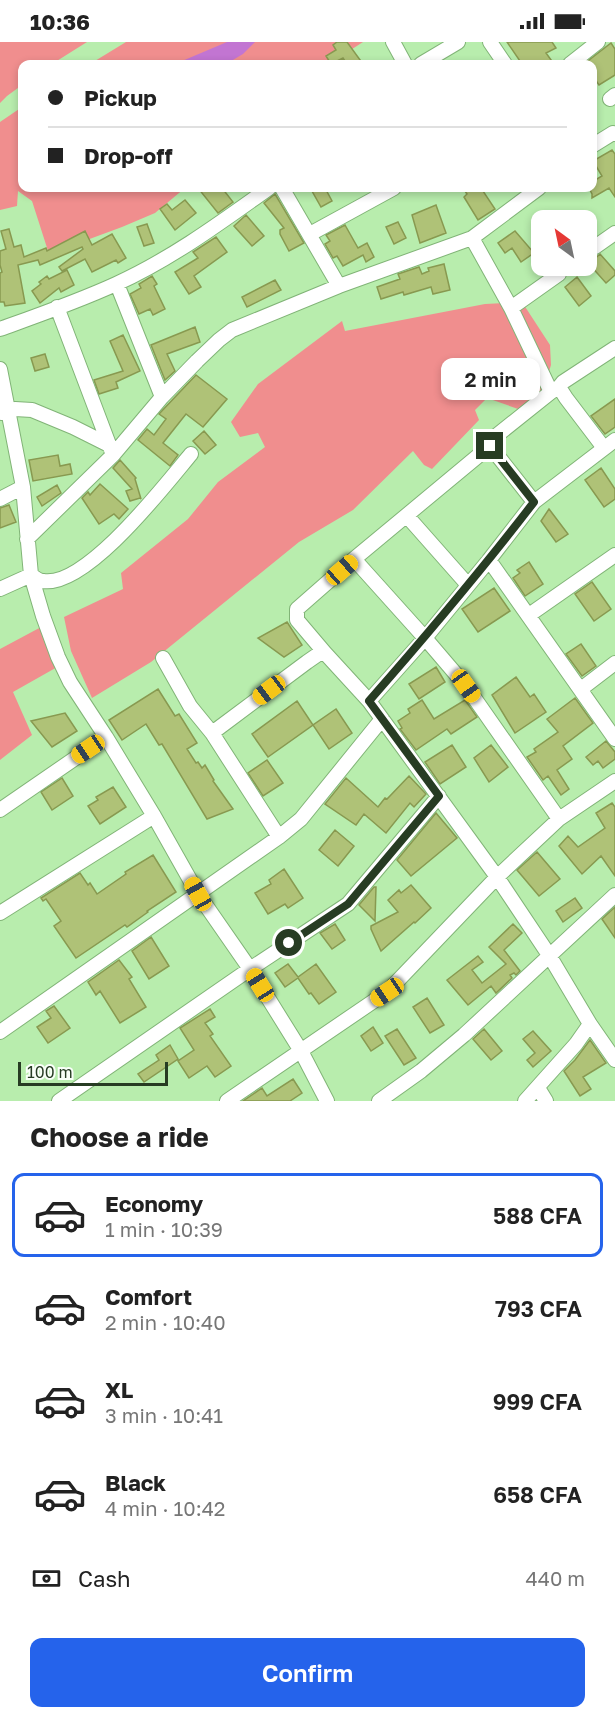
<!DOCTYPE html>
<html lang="en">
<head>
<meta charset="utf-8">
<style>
  :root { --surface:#fff; --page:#f2f2f2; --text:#222; --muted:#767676; --line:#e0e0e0; --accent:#2563eb }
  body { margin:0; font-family:"Golos Text",sans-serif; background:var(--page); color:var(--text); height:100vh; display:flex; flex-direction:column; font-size:22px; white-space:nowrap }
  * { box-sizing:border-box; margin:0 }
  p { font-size:20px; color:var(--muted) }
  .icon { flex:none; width:33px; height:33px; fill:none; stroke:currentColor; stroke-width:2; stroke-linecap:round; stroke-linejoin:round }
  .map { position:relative; height:1059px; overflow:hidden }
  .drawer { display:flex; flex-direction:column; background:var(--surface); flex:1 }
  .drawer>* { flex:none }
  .top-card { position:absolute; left:18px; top:18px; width:579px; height:132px; border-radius:12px; box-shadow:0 3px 9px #0003; display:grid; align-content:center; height:132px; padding:0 30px; background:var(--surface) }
  .needle { width:39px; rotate:327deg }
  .controls { position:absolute; left:531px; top:168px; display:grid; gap:12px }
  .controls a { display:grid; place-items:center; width:66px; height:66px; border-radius:12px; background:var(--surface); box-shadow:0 3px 9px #0003; font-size:30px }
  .scale { position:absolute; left:18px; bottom:15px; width:150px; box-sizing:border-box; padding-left:6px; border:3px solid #273c23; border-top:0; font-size:16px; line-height:21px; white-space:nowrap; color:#273c23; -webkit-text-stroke:4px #f9fff8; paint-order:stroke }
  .end { position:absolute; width:27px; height:27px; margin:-14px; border:8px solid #273c23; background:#fff; box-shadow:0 0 0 3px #fff }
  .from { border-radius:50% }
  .bubble { position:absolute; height:42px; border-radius:12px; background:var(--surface); box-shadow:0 3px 9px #0003; font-size:20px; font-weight:600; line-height:42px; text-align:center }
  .car { position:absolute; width:18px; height:36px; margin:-18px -9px; border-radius:8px; box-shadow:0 0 4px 2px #0007; background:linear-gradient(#f5c518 24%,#345 0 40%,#f5c518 0 76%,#345 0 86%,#f5c518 0) }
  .top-card b { display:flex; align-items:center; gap:21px; height:57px; font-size:22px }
  .top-card b+b { border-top:2px solid var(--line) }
  .top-card i { width:15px; height:15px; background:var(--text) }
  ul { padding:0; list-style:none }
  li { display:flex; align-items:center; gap:18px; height:84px; margin:0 12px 9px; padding:0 18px; border:3px solid transparent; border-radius:12px }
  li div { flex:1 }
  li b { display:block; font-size:22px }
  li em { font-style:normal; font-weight:600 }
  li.selected { border-color:var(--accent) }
  li>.icon { width:54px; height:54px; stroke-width:1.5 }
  h2 { padding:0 30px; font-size:27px; line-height:72px }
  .pay { display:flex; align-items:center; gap:15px; height:66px; padding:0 30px; font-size:22px }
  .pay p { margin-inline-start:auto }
  .cta { display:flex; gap:12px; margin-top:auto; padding:12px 30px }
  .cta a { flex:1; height:69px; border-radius:12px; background:var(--accent); color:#fff; font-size:24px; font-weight:600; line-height:69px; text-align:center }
  .status { display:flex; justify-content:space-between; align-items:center; height:42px; padding:0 30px; background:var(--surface); direction:ltr }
  .status svg { height:16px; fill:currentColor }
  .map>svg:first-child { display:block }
  .green { fill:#f08e8e }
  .water { fill:#c275d2 }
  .building { fill:#afc277; stroke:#889950; stroke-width:1.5 }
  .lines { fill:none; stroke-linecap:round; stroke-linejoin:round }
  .minor-casing { stroke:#81b477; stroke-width:16 }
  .minor { stroke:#fff; stroke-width:14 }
  .route { stroke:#273c23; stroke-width:8 }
</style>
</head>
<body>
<div class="status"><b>10:36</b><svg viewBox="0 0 49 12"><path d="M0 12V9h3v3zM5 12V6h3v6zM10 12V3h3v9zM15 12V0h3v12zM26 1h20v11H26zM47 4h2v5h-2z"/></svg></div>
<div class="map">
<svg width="615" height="1059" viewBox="0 0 615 1059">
  <rect width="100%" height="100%" fill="#b8edad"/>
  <path class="green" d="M0 0H87L52 22H22V43L7 54 0 61Z
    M126 0H363L329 22H90Z
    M22 65V146H185L155 171 122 185 49 212 32 159 18 149 17 164 0 168V80Z
    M522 260 550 303 551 323 546 339 539 351 521 368 487 356 475 368 479 378 432 427 424 423 413 409 353 468 299 500 151 620 92 656 71 609 64 575 123 547 121 531 188 477 218 440 265 405 258 391 240 395 231 380 258 342 342 279 345 289 485 262Z
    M43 584 59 624 13 650 32 693 0 718V607Z"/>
  <path class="water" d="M227 0H255L243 12 226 22H175Z"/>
  <path class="building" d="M337 0H347L363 22H347L343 16 331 22 326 14 336 8 333 3Z
    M507 0H552L556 6 546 11 554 22H522Z
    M611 1 615 7V33L599 43 592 33V22H584Z
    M612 108 615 112V155L609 146 592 156V152L589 146H592V140L602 134 593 119Z
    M198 146H222L233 160 218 171Z
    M319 146H325L332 159 321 165 312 149Z
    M463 146H481L495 167 478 178 464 155 467 152Z
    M275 152 304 201 289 209 280 192V188L284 186 264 161Z
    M185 158 196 171 175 188 160 167 167 162 172 168Z
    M436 163 446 191 420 201 412 173Z
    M246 173 264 194 252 204 234 184Z
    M398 180 406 196 394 202 386 185Z
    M147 182 154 201 144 204 137 185Z
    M345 183 358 206 367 201 374 215 366 220 363 213 343 224 337 214 333 216 325 202 330 199 326 193Z
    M9 187 14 205 21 203 24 215 46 206 47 209 85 189 92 203 112 192 126 216 118 221 116 218 92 230 85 217 62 229 59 225 83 207 82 205 40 223 38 218 18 223 25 261 5 264 4 260H0V231L2 230 0 223V209L6 207 1 189Z
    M515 189 534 211 521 220 512 206 505 211 498 201Z
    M216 195 227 210 194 234 201 245 189 252 175 230 198 216 193 210Z
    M600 212 615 229V233L606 241 589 222Z
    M444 222 450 248 433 252 431 245 404 253 403 250 381 257 377 245 400 237 398 232 419 225 422 232 429 229 428 226Z
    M67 228 74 243 61 250 59 246 40 261 32 249 41 242 39 240 47 234 49 237Z
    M152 234 157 242 154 244 165 267 153 273 150 267 139 272 130 252 141 246 139 242Z
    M577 235 591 254 579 264 565 245Z
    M275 238 281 248 247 265 242 255Z
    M195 285 200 300 167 312 175 329 165 338 151 303Z
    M123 293 140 329 116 340 118 346 99 352 94 338 123 329 110 299Z
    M45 312 49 325 35 329 31 316Z
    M196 333 227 357 203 385 186 372 163 401 178 413 170 424 138 398 147 387 154 393 166 377 159 372Z
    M615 357V385L605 392 591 374Z
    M204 389 216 403 205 412 193 399Z
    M58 413 60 424 70 422 72 432 33 439 29 418Z
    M120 418 136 436 135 437 141 457 140 456 130 459 126 449 132 447 113 426Z
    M601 426 615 447V457L604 465 585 438Z
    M100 442 128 467 119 477 114 472 99 482 82 456 88 450 90 453Z
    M57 443 61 451 42 464 37 455Z
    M9 463 16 480 0 486V466Z
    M549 467 568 492 556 500 541 479Z
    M529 520 543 542 525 554 513 536 520 531 517 528Z
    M592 540 611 567 594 579 575 552Z
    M494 546 510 569 478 590 462 567Z
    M287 580 302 603 284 615 258 596Z
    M581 602 596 624 582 634 566 612Z
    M436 625 445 640 419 657 409 642Z
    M516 635 530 655 534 652 546 670 515 691 492 653Z
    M158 647 175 674 179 672 197 701 187 707 196 721 198 720 202 726 205 723 214 738 213 739 233 767 207 777 162 702 159 703 146 682 122 698 109 678Z
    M575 656 593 681 563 704 572 717 557 728 569 747 561 753 548 734 543 738 527 715 536 710 534 707 558 690 547 677Z
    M422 658 434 677 465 658 477 675 451 692 447 687 416 708 400 687 402 686 398 679 410 671 408 667Z
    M297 659 313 683 268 715 252 692Z
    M336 667 352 691 329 707 313 683Z
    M65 671 77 689 52 705 31 679Z
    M606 699 615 710V717L603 726 598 719 593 723 586 715Z
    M452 703 466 725 440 742 425 720Z
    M491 703 508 725 489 740 474 716Z
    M267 718 283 741 263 754 248 731Z
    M409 734 426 752 414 765 410 761 386 791 364 772 356 783 325 762 346 736 378 765 385 756 387 757Z
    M62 736 73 754 52 768 41 750Z
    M113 745 126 765 100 782 88 764 98 758 96 755Z
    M612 761 615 765V834L601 814 582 832 559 804 568 794 578 805 605 786 596 771Z
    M436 771 457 796 411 834 397 818Z
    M335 788 354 804 338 824 319 808Z
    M537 810 560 837 539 854 517 828Z
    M153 813 176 850 147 869 148 870 127 885 125 883 76 916 54 884 61 879 46 857 43 859 41 856 80 831 88 843 90 841 97 852 126 832 125 830Z
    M284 827 303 856 288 866 285 862 268 872 255 851 271 842 269 838Z
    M411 843 431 866 415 881 414 880 381 909 371 887V884L398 870 388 858 399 848 401 851Z
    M374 845H376L375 879 359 863Z
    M575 856 582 866 563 880 556 869Z
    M615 865V896L602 877Z
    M335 882 345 898 332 907 320 891Z
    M513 882 522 891 504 908 520 929 516 933 514 931 510 933 512 936 496 951 491 944 468 963 447 938 478 914 483 920 472 928 482 941 506 922 489 905Z
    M151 895 169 924 149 937 132 909Z
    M119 918 132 935 129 937 146 965 120 981 100 949 96 953 88 940Z
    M288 922 298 935 316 922 336 950 319 962 311 951 309 952 298 936 285 945 275 931Z
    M427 956 444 983 430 991 413 965Z
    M54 964 70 986 48 1001 37 985 51 976 46 969Z
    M210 967 215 975 205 981 213 992 210 994 231 1024 215 1035 207 1024 189 1036 178 1019 194 1008 180 986Z
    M373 985 383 1001 371 1009 361 994Z
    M397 987 416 1016 404 1023 385 994Z
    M484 987 502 1009 491 1018 473 997Z
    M533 989 551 1009 533 1025 527 1018 535 1011 523 997Z
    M590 998 606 1021 583 1035 591 1047 580 1054 564 1029 575 1018Z
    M170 1003 178 1017 144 1040 138 1032 159 1018 156 1013Z
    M293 1037 302 1051 290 1059H243L262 1046 267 1054Z"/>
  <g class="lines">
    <defs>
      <path id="minor" d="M393 0 405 22
        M490 0 505 22
        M421 22 458 0
        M570 22 598 0
        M610 57 615 53
        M592 104 613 91 615 92
        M282 146 339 244
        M310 192 394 146
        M472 196 511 266 559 232
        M595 205 615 191
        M117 242 162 355
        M57 265 113 413
        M511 266 551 350
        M0 287C39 273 79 259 116 242 171 217 220 181 269 146
        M0 327 23 445 31 533 43 574 58 615 70 640 106 695 154 774 198 852 250 927 301 1009 327 1059
        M2 371 15 367 32 368 73 385 109 403
        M604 406 566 356 559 345 563 340 615 306
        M0 457 23 445
        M534 460 490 404 491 398 551 350 559 345
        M407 474 468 543
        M27 497 113 413 162 355 197 319 219 298 232 288 339 244 472 196 539 146
        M354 517 425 596 466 644 559 777
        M489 518 615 697
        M0 547 31 533C34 535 39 539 43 539 86 546 165 443 191 412
        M529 573 615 513
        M325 611 297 578V567L354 517 490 404
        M163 616 190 664 212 691 279 795
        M581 647 615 621
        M369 659 425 596 489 518 534 460 615 398
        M212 691 307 620 320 611H325L369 659 497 835 549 913 590 982 615 1018
        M0 768 106 695
        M0 871 154 774
        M0 990 279 795 301 777 382 677
        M538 1046 546 1059
        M59 1059 250 927 348 862 439 754
        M227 1059 387 950 497 835 559 777 615 739
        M379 1059 421 1029 464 993 615 853
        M525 1059 576 1002 590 982"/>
    </defs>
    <use href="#minor" class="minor-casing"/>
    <use href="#minor" class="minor"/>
  </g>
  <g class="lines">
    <path class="route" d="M289 901 348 862 439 754 369 659C426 594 481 529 534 460L490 404"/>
  </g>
</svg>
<div class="controls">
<a><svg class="needle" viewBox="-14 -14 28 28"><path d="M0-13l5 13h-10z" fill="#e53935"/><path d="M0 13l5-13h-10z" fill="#767676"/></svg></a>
</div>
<div class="scale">100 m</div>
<i class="end from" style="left:289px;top:901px"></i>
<i class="end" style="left:490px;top:404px"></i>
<div class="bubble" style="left:441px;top:316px;width:99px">2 min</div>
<i class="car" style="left:342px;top:528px;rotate:49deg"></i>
<i class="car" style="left:466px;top:644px;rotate:145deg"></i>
<i class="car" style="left:269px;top:648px;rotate:233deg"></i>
<i class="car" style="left:88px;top:707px;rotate:236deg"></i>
<i class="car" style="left:198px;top:852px;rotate:331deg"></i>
<i class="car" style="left:260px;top:943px;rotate:328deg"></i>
<i class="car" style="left:387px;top:950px;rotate:236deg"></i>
<div class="top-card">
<b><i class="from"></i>Pickup</b>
<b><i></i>Drop-off</b>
</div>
</div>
<section class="drawer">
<h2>Choose a ride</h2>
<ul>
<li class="selected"><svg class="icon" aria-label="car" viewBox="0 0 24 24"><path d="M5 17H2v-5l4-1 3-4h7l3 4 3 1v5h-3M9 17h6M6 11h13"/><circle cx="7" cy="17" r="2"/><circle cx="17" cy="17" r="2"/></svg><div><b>Economy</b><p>1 min · 10:39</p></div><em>588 CFA</em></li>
<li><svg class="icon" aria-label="car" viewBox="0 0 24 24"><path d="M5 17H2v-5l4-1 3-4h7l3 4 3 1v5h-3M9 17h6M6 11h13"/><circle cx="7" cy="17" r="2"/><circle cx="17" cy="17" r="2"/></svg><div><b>Comfort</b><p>2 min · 10:40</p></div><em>793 CFA</em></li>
<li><svg class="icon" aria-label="car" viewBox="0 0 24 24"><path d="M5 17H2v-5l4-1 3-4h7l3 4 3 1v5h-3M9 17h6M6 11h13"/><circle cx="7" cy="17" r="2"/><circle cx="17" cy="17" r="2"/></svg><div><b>XL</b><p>3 min · 10:41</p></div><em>999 CFA</em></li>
<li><svg class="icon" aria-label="car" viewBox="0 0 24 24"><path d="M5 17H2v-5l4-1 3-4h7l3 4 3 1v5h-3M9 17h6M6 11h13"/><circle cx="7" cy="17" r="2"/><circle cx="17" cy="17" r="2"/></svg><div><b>Black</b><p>4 min · 10:42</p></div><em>658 CFA</em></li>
</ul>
<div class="pay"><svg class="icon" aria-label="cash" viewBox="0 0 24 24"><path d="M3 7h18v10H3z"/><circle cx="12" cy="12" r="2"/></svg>Cash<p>440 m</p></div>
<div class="cta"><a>Confirm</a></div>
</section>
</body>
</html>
